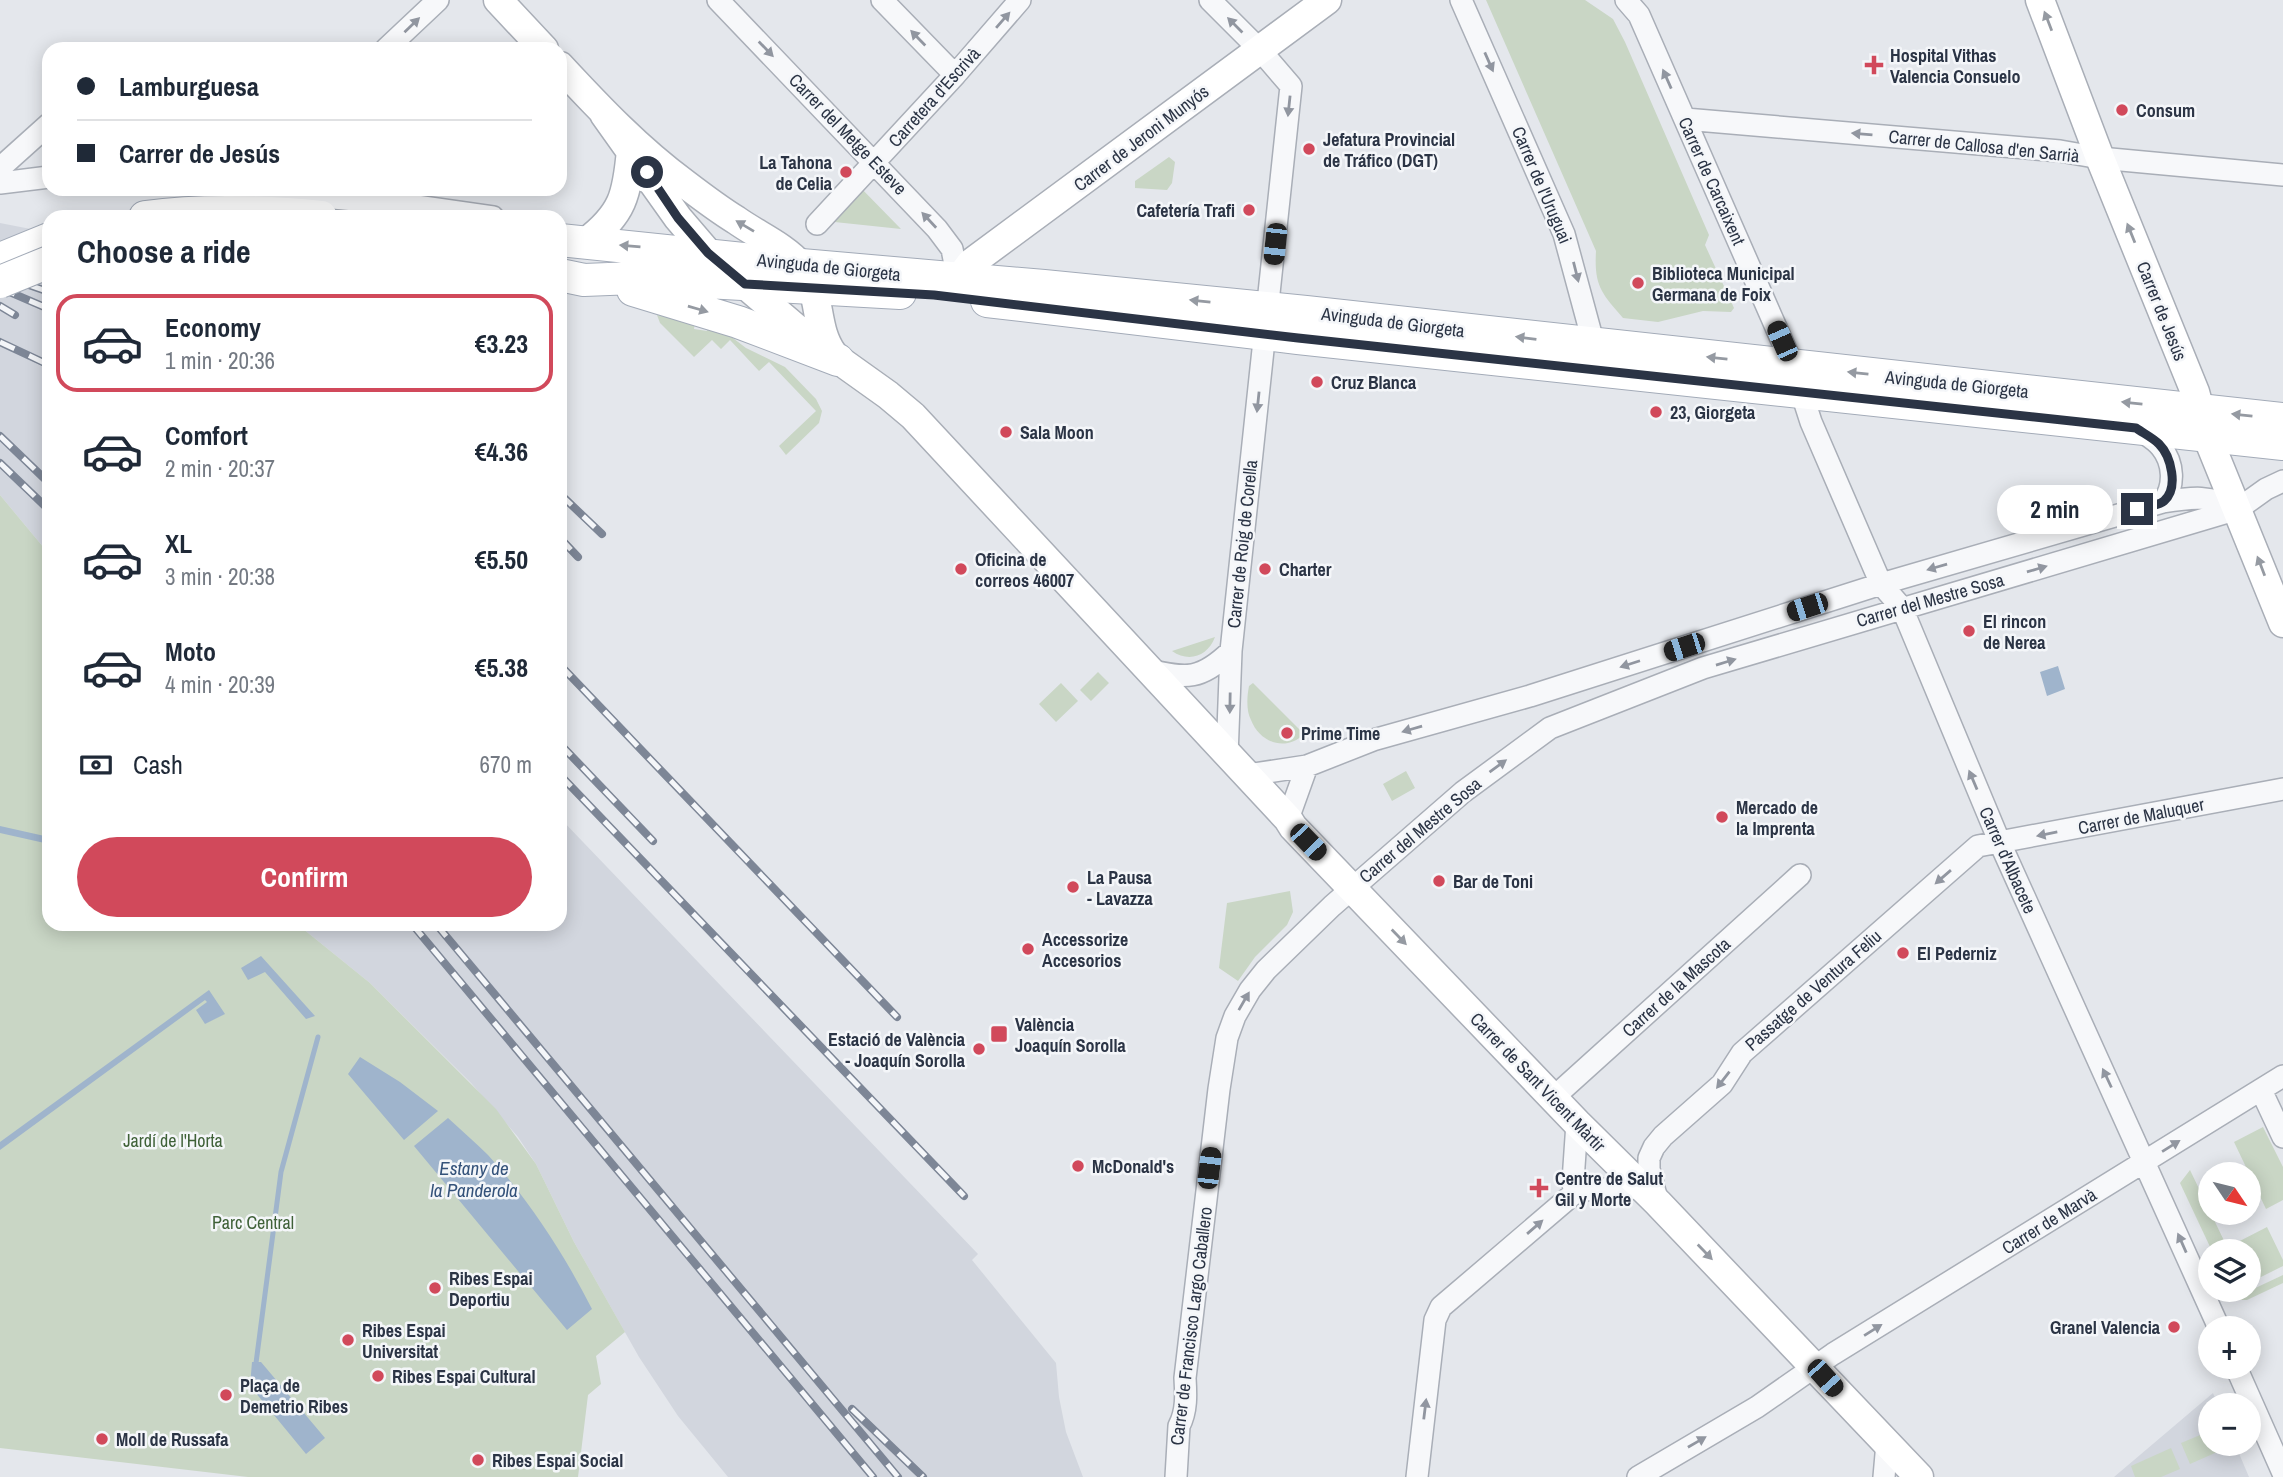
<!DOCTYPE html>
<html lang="en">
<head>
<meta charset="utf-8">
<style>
  :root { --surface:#fff; --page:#f6f6f7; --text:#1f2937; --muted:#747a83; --line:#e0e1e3; --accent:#d1495b }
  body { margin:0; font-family:"Archivo Narrow",sans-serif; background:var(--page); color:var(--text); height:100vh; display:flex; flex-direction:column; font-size:26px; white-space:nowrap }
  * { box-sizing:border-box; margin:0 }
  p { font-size:23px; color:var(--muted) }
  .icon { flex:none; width:38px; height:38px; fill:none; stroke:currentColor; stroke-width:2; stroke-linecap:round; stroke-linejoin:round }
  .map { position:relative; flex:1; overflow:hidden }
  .details { position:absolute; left:42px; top:210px; width:525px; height:721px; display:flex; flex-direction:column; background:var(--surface); border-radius:21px; box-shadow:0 4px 18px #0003 }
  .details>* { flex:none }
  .guide { position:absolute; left:42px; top:42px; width:525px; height:154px; border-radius:21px; box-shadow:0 4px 18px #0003; display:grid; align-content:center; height:154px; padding:0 35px; background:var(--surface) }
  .needle { width:46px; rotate:125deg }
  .fabs { position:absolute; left:2198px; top:1162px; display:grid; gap:14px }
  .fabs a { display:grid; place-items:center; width:63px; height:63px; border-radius:50%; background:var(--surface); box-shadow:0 4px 18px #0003; font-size:35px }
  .end { position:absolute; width:32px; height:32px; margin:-16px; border:9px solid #2b3445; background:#fff; box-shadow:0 0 0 4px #fff }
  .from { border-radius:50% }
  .bubble { position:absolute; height:49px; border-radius:24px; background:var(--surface); box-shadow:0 4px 18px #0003; font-size:23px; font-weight:800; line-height:49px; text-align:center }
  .car { position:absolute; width:21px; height:42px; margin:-21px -10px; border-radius:9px; box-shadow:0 0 5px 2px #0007; background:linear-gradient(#222 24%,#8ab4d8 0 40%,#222 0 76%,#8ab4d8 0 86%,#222 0) }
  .guide b { display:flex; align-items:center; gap:24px; height:66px; font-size:26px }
  .guide b+b { border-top:2px solid var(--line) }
  .guide i { width:18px; height:18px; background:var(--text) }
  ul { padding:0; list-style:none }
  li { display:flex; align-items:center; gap:21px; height:98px; margin:0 14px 10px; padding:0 21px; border:4px solid transparent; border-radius:21px }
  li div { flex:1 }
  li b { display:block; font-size:26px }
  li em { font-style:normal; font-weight:800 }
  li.active { border-color:var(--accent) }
  li>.icon { width:63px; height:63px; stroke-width:1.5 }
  h2 { padding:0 35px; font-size:32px; line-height:84px }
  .pay { display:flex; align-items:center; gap:18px; height:77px; padding:0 35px; font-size:26px }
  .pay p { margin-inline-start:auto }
  .primary-button { display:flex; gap:14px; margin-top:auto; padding:14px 35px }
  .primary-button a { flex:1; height:80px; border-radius:42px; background:var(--accent); color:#fff; font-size:28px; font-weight:800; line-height:80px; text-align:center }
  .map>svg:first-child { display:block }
  .built { fill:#d2d6de }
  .green { fill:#c9d6c5 }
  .water { fill:#9fb4cc }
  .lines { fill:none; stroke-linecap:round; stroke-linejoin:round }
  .stream { stroke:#9fb4cc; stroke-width:5 }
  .street-casing { stroke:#a9aeb7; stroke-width:24 }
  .secondary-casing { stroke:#a9aeb7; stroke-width:31 }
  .primary-casing { stroke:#a3abb8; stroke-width:34 }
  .street { stroke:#f7f8fa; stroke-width:21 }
  .secondary { stroke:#fff; stroke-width:28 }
  .primary { stroke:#fff; stroke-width:32 }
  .rail-casing { stroke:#7d8696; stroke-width:8 }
  .rail { stroke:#f4f6f9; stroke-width:5; stroke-dasharray:16; stroke-linecap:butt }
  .primary-bridge-casing { stroke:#a3abb8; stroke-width:34; stroke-linecap:butt }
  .primary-bridge { stroke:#fff; stroke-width:32 }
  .oneway { fill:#9196a0 }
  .oneway2 { fill:#959aa2 }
  .route { stroke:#2b3445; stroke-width:9 }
  .poi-dot { fill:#d1495b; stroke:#f4f6f9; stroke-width:2.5 }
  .labels { text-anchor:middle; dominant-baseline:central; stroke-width:5; stroke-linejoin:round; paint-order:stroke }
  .poi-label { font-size:18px; font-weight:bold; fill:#2b3445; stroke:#f4f6f9; text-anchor:start }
  .street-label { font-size:18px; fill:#2b3445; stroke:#f4f6f9 }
  .park-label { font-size:18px; fill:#3f6138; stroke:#f4f6f9 }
  .water-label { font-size:19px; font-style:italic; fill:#34527a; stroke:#f4f6f9 }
</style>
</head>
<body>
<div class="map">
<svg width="2283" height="1477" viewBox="0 0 2283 1477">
  <rect width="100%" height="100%" fill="#e4e7ec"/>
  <path class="built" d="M0 223 41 231 49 228V554L0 495Z
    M560 818 978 1254 972 1260 1056 1363 1059 1397 1066 1432 1083 1477H728L678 1416 639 1357 574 1242 536 1164 518 1137 471 1083 370 983 297 924H560Z
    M2213 1393 2218 1405H2210V1444H2235L2249 1477H2114Z"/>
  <path class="green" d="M1486 0H1585L1613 19 1625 42 1709 235 1705 245 1734 308 1731 312 1703 311 1658 322 1623 318C1601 293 1594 285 1596 251Z
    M1169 157 1175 162 1172 183 1167 190 1135 188V181Z
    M857 184 901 229 825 221Z
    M657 315 695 322 694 329 707 331 708 324 721 329 746 348 785 367 816 399 822 411 819 423 786 455 779 446 816 411 769 362 759 371 730 340 721 349 712 340 694 357 660 323Z
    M0 495 49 554V924H297L370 983 496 1109 536 1164 574 1242 625 1332 596 1356 601 1384 588 1395 578 1477H248L0 1448Z
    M1215 637C1208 656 1189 663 1172 651Z
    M1098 672 1109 683 1091 701 1080 690Z
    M1061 683 1078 701 1056 722 1039 704Z
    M1253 683 1304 734C1286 752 1260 743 1251 720 1246 711 1247 696 1249 686Z
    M1406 771 1415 788 1392 801 1383 784Z
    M1290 891 1293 912 1287 925 1255 957 1238 981 1219 968 1227 903Z
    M2263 1127 2283 1167V1200L2266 1209 2234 1142Z
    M2190 1170 2229 1251H2212L2180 1183Z
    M2267 1227 2283 1260V1266L2251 1282 2249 1278V1251H2235L2232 1245Z
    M2283 1275V1283L2247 1300H2234L2229 1290 2249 1291Z
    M2210 1431V1444H2229L2231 1446 2190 1464 2181 1443Z
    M2171 1448 2180 1469 2161 1477H2135L2131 1466Z"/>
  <path class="water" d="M2058 666 2065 689 2047 696 2040 672Z
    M0 826 49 837V844L0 833Z
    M261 956 315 1016 306 1019 265 972 248 980 241 968Z
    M209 990 225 1014 205 1024 196 1010 207 1002 205 1000 0 1150V1142Z
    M360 1057 400 1082 438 1111 404 1140 348 1074Z
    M448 1118C461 1130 475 1142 488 1155 530 1201 564 1254 592 1309L567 1330 414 1146Z
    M252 1362H261L325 1438 306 1454 250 1386Z"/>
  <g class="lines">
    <path class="stream" d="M256 1363 281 1172 318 1037"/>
    <defs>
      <path id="street" d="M718 0 937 229 952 249 958 280
        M882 0 955 75
        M1210 0 1260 50 1291 86 1231 651 1227 756
        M1461 0 1564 234 1594 345 1599 354
        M1626 0 1639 15 1793 366 1811 422 1881 584 1902 608 2000 843 2219 1328
        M386 49 438 0
        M1685 119 2060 151 2100 158 2283 175
        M0 168 49 124
        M0 183 49 177
        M234 189 409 205 493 217
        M817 224 955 75 1020 0
        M2138 429C2146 435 2155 439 2161 447 2174 463 2175 486 2163 502
        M1148 670C1187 679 1201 680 1231 651
        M1247 775 1307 766 1373 740 1530 696 1881 584 2163 502C2193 497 2210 495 2238 509
        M1288 819 1307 766
        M2261 1090 2283 1137
        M1553 1098 1800 875
        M1577 1123 1573 1181V1185L1578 1190
        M1658 1203 1649 1169V1158L1654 1147 1663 1136 1722 1084 1742 1053 1978 846 2283 789
        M2236 1367 2283 1473
        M1176 1477 1179 1426C1187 1411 1186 1394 1185 1378L1219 1089 1227 1038 1235 1016 1250 990 1266 970 1332 906 1463 792 1550 728 1703 668 2238 509 2266 489 2283 481
        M1417 1477 1435 1320 1441 1307 1578 1190 1641 1188
        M1638 1477 1757 1407 1833 1354 2283 1076
        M1884 1477 1887 1443"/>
      <path id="secondary" d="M498 0 544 49
        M2040 0 2100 158 2195 392 2207 436 2283 623
        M560 66C599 108 638 149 684 183 701 196 718 209 736 220 757 235 784 246 801 266 823 292 813 327 833 354
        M604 114 678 218 708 253 804 335 888 395 913 416 1288 819 1293 827 1577 1123 1658 1203 1919 1477
        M586 242C623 214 627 195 631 150
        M958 280 971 263 1327 0"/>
      <path id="primary" d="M145 217C204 209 262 211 321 217
        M560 240 801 265 1044 286 1306 312 2283 419
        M0 259 49 239
        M560 275 584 280 634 278 900 293
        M633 290 738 322 838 360
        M987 301 1298 338 2283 444"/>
    </defs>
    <use href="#street" class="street-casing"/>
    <use href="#secondary" class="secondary-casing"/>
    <use href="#primary" class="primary-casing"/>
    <use href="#street" class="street"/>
    <use href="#secondary" class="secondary"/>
    <use href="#primary" class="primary"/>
    <defs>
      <path id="rail" d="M0 275 49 292
        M0 288 49 309
        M0 306 15 315
        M0 342 49 365
        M0 436 49 483
        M0 463 49 510
        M560 494 602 534
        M560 538 578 557
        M560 665 897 1017
        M560 744 653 841
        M560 775 964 1196
        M412 924 873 1477
        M436 924 898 1477
        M852 1409 923 1477"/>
    </defs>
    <use href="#rail" class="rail-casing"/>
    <use href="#rail" class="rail"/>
    <defs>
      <path id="primary-bridge" d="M0 282 49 262"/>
    </defs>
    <use href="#primary-bridge" class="primary-bridge-casing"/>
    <use href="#primary-bridge" class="primary-bridge"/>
  </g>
  <defs><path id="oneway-solid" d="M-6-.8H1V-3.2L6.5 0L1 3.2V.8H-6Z" transform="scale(1.75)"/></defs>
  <g class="oneway">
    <use href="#oneway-solid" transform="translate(1003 20) rotate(-49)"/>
    <use href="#oneway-solid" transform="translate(412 25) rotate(-44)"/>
    <use href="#oneway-solid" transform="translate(1235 25) rotate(-135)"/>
    <use href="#oneway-solid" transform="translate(918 38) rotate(-134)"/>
    <use href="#oneway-solid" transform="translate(766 49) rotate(46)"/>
    <use href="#oneway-solid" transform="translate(1489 62) rotate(66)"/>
    <use href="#oneway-solid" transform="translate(1667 79) rotate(-114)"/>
    <use href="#oneway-solid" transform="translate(1289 106) rotate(96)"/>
    <use href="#oneway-solid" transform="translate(1862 134) rotate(-175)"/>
    <use href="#oneway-solid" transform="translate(929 220) rotate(-133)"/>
    <use href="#oneway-solid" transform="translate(1576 272) rotate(76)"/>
    <use href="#oneway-solid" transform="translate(1258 402) rotate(96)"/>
    <use href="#oneway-solid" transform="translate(1937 567) rotate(164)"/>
    <use href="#oneway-solid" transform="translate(2037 569) rotate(-16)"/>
    <use href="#oneway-solid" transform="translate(1726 662) rotate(-17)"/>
    <use href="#oneway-solid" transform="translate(1630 664) rotate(162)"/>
    <use href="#oneway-solid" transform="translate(1230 703) rotate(91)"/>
    <use href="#oneway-solid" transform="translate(1412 729) rotate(164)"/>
    <use href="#oneway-solid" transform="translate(1498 766) rotate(-36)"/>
    <use href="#oneway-solid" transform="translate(1973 780) rotate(-113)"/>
    <use href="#oneway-solid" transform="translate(2047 834) rotate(169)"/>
    <use href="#oneway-solid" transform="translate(1943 877) rotate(139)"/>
    <use href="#oneway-solid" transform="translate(1244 1001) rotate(-60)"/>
    <use href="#oneway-solid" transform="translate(2107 1078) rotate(-115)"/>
    <use href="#oneway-solid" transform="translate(1723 1080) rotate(128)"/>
    <use href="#oneway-solid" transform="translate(2171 1146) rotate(-32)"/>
    <use href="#oneway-solid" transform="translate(1535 1227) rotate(-41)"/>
    <use href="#oneway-solid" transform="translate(2182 1243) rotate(-114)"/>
    <use href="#oneway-solid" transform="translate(1873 1330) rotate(-32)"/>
    <use href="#oneway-solid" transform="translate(1425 1409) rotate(-83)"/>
    <use href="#oneway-solid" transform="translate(1697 1442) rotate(-30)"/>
  </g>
  <g class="oneway2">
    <use href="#oneway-solid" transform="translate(2048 21) rotate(-111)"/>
    <use href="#oneway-solid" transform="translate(745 226) rotate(-149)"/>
    <use href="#oneway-solid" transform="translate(2131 233) rotate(-112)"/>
    <use href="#oneway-solid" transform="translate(630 246) rotate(-175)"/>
    <use href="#oneway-solid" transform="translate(1200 301) rotate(-174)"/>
    <use href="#oneway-solid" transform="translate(698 309) rotate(16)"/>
    <use href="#oneway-solid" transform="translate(1526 338) rotate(-173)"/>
    <use href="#oneway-solid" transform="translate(1717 358) rotate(-174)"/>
    <use href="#oneway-solid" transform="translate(1858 373) rotate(-174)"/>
    <use href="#oneway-solid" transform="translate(2132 403) rotate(-174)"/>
    <use href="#oneway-solid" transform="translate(2242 415) rotate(-174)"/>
    <use href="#oneway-solid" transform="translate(2261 566) rotate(-111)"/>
    <use href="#oneway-solid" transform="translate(1399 937) rotate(46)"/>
    <use href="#oneway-solid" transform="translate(1705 1252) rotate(46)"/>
  </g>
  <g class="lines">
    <path class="route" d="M647 172 678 218 708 253 745 284 934 295 1298 338 2136 428C2143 433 2153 438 2159 444 2171 456 2179 488 2164 501 2158 506 2145 507 2137 509"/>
  </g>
  <g class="poi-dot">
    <path d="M1870.5 54.5h7v7h7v7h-7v7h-7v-7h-7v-7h7z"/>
    <circle cx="2122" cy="110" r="7"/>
    <circle cx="1309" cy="149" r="7"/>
    <circle cx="846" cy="172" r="7"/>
    <circle cx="1249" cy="210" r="7"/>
    <circle cx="1638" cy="283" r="7"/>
    <circle cx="1317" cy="382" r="7"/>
    <circle cx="1656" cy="412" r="7"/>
    <circle cx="1006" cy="432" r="7"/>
    <circle cx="961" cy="569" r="7"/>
    <circle cx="1265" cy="569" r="7"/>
    <circle cx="1969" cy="631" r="7"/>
    <circle cx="1287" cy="733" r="7"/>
    <circle cx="1722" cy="817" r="7"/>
    <circle cx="1439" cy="881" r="7"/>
    <circle cx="1073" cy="887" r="7"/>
    <circle cx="1028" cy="949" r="7"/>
    <circle cx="1903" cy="953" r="7"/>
    <rect x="990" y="1025" width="18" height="18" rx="3.5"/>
    <circle cx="979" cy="1049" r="7"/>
    <circle cx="1078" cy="1166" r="7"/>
    <path d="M1535.5 1177.5h7v7h7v7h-7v7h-7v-7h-7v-7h7z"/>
    <circle cx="435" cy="1288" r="7"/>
    <circle cx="2174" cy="1327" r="7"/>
    <circle cx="348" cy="1340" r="7"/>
    <circle cx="378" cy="1376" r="7"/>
    <circle cx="226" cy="1395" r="7"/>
    <circle cx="102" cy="1439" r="7"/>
    <circle cx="478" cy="1460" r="7"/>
  </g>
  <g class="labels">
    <g class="poi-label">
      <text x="1890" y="55">Hospital Vithas<tspan x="1890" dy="21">Valencia Consuelo</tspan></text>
      <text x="2136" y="110">Consum</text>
      <text x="1323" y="139">Jefatura Provincial<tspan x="1323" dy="21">de Tráfico (DGT)</tspan></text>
      <text x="832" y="162" text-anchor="end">La Tahona<tspan x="832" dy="21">de Celia</tspan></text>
      <text x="1235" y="210" text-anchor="end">Cafetería Trafi</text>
      <text x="1652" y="273">Biblioteca Municipal<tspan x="1652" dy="21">Germana de Foix</tspan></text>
      <text x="1331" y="382">Cruz Blanca</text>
      <text x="1670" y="412">23, Giorgeta</text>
      <text x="1020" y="432">Sala Moon</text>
      <text x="975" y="559">Oficina de<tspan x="975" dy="21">correos 46007</tspan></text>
      <text x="1279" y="569">Charter</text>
      <text x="1983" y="621">El rincon<tspan x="1983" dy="21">de Nerea</tspan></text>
      <text x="1301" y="733">Prime Time</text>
      <text x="1736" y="807">Mercado de<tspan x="1736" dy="21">la Imprenta</tspan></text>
      <text x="1087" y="877">La Pausa<tspan x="1087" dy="21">- Lavazza</tspan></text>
      <text x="1453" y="881">Bar de Toni</text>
      <text x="1042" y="939">Accessorize<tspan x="1042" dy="21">Accesorios</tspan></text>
      <text x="1917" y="953">El Pederniz</text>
      <text x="1015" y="1024">València<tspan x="1015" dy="21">Joaquín Sorolla</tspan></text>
      <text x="965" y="1039" text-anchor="end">Estació de València<tspan x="965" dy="21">- Joaquín Sorolla</tspan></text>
      <text x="1092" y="1166">McDonald's</text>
      <text x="1555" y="1178">Centre de Salut<tspan x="1555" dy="21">Gil y Morte</tspan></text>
      <text x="449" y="1278">Ribes Espai<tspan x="449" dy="21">Deportiu</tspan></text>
      <text x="2160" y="1327" text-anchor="end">Granel Valencia</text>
      <text x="362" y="1330">Ribes Espai<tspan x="362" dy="21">Universitat</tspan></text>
      <text x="392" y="1376">Ribes Espai Cultural</text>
      <text x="240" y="1385">Plaça de<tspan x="240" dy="21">Demetrio Ribes</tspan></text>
      <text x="116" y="1439">Moll de Russafa</text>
      <text x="492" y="1460">Ribes Espai Social</text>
    </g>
    <g class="street-label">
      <text transform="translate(934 97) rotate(-48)">Carretera d'Escrivà</text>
      <text transform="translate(848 134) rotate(46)">Carrer del Metge Esteve</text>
      <text transform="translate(1141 138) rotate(-37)">Carrer de Jeroni Munyós</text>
      <text transform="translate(1984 146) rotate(6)">Carrer de Callosa d'en Sarrià</text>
      <text transform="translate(1712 181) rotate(66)">Carrer de Carcaixent</text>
      <text transform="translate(1542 185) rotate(67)">Carrer de l'Uruguai</text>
      <text transform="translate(829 267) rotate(6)">Avinguda de Giorgeta</text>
      <text transform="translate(2162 311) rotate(68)">Carrer de Jesús</text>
      <text transform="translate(1393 322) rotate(7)">Avinguda de Giorgeta</text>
      <text transform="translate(1957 384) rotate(6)">Avinguda de Giorgeta</text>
      <text transform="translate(1242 544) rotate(-84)">Carrer de Roig de Corella</text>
      <text transform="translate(1930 600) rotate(-16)">Carrer del Mestre Sosa</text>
      <text transform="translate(2141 816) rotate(-11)">Carrer de Maluquer</text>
      <text transform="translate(1420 830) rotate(-40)">Carrer del Mestre Sosa</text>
      <text transform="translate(2008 860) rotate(66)">Carrer d'Albacete</text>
      <text transform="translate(1676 987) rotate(-42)">Carrer de la Mascota</text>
      <text transform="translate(1813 990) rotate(-41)">Passatge de Ventura Feliu</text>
      <text transform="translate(1538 1082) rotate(46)">Carrer de Sant Vicent Màrtir</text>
      <text transform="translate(2049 1221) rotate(-32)">Carrer de Marvà</text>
      <text transform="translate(1191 1326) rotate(-83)">Carrer de Francisco Largo Caballero</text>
    </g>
    <g class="park-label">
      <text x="173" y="1140">Jardí de l'Horta</text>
      <text x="253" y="1222">Parc Central</text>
    </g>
    <g class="water-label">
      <text x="474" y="1168">Estany de<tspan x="474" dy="22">la Panderola</tspan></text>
    </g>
  </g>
</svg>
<div class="fabs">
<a><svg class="needle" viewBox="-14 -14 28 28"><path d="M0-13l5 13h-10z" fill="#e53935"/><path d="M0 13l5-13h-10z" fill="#747a83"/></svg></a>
<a><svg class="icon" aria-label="layers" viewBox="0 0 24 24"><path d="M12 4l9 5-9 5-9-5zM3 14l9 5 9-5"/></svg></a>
<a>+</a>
<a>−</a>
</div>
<i class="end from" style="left:647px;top:172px"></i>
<i class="end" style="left:2137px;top:509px"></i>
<div class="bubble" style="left:1997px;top:485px;width:116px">2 min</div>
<i class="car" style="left:1275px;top:244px;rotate:186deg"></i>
<i class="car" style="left:1782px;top:341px;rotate:336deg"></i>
<i class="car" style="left:1807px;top:607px;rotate:252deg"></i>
<i class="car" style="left:1684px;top:647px;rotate:252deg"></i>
<i class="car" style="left:1308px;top:842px;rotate:136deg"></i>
<i class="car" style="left:1209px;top:1168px;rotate:7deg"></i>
<i class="car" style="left:1825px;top:1378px;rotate:138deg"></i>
<div class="guide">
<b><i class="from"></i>Lamburguesa</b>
<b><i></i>Carrer de Jesús</b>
</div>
<section class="details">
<h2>Choose a ride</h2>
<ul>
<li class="active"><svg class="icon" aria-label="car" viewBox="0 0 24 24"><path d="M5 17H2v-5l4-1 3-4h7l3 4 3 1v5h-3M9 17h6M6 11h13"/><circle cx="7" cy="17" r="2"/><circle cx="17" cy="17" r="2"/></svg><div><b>Economy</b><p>1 min · 20:36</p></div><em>€3.23</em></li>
<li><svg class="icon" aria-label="car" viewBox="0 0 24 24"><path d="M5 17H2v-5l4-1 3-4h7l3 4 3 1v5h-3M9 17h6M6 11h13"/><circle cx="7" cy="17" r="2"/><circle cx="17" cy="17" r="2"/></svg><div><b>Comfort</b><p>2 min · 20:37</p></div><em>€4.36</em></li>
<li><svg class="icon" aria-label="car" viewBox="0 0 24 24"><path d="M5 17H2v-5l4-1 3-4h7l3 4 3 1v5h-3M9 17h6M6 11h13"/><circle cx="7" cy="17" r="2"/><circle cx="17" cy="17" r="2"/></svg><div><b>XL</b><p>3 min · 20:38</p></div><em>€5.50</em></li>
<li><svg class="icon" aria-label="car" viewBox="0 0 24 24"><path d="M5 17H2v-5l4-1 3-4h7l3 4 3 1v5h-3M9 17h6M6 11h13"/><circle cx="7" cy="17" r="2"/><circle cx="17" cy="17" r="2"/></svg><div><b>Moto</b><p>4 min · 20:39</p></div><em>€5.38</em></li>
</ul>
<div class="pay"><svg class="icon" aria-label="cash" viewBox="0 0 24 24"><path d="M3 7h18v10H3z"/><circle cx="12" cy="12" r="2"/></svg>Cash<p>670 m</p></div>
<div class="primary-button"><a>Confirm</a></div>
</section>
</div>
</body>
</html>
